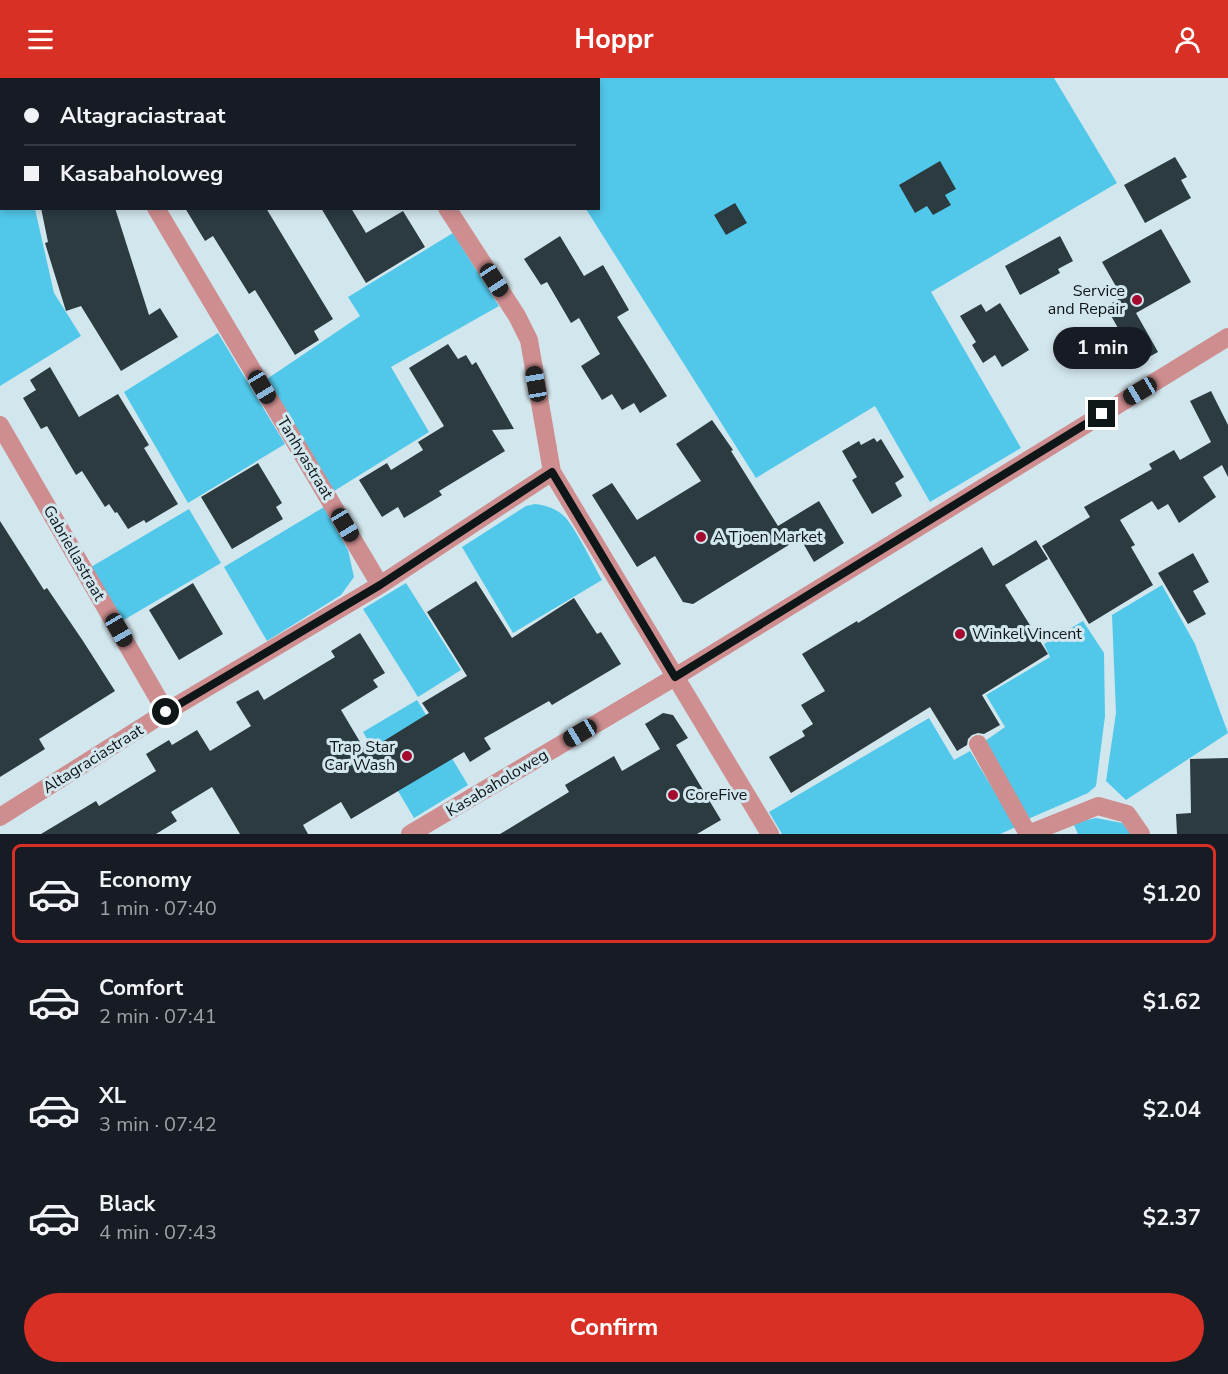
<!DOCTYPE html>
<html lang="en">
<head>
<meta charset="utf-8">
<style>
  :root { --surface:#171b24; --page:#20242c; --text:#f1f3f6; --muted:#9ea1a6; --line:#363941; --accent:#d93025 }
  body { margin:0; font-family:"Nunito Sans",sans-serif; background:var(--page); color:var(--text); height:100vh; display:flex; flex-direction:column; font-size:22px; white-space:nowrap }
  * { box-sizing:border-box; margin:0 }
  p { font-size:20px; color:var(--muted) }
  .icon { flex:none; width:33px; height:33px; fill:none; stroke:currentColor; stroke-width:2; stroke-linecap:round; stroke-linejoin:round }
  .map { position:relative; height:756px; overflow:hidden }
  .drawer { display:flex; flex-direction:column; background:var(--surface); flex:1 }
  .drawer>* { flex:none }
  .hud { position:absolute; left:0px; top:0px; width:600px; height:132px; box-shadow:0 3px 9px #0003; display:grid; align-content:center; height:132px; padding:0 24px; background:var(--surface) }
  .end { position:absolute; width:27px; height:27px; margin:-14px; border:8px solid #0f1618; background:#fff; box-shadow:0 0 0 3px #fff }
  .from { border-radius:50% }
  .bubble { position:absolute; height:42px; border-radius:21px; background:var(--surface); box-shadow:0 3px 9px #0003; font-size:20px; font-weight:700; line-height:42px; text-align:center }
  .car { position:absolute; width:18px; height:36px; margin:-18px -9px; border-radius:8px; box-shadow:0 0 4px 2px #0007; background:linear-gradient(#222 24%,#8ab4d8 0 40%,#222 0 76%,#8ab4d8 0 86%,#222 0) }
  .hud b { display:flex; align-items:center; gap:21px; height:57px; font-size:22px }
  .hud b+b { border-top:2px solid var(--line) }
  .hud i { width:15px; height:15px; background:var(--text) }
  ul { padding:10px 0 0; list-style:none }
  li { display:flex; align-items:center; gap:18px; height:99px; margin:0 12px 9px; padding:0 12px; border:3px solid transparent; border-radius:9px }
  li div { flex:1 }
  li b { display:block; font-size:22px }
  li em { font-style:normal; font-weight:700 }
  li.selected { border-color:var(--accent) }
  li>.icon { width:54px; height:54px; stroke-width:1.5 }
  .primary-button { display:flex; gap:12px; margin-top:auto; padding:12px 24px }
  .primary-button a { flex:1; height:69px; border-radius:36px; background:var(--accent); color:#fff; font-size:24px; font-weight:700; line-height:69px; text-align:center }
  header { display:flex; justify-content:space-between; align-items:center; height:78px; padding:0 24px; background:var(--accent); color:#fff; font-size:27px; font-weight:700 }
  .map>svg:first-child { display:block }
  .green { fill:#51c8ea }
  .building { fill:#2b3b40 }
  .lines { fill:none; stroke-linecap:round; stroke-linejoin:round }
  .minor { stroke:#ce8d8e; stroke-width:18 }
  .route { stroke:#0f1618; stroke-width:8 }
  .poi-dot { fill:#a5092e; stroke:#d2e6ed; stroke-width:2 }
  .labels { text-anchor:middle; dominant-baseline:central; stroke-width:6; stroke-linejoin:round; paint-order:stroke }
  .poi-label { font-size:16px; fill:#0f1618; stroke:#d2e6ed; text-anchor:start }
  .street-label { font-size:16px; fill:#0f1618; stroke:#d2e6ed }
</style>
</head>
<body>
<header><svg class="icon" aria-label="menu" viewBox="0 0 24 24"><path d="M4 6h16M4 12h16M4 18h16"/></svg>Hoppr<svg class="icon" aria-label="person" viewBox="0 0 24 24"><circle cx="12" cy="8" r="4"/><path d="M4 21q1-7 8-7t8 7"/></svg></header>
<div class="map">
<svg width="1228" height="756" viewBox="0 0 1228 756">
  <rect width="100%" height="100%" fill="#d2e6ed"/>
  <path class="green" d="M0 0 11 1 2 2V130L35 131 54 215 81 258 0 308Z
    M376 0H1054L1117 105 931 214 1021 370 930 424 875 328 756 400 586 131 598 130V2Z
    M453 155 499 228 391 289 429 354 334 413 267 301 360 238 348 219Z
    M218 255 285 366 188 425 124 314Z
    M535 426C546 427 557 431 565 439 576 451 593 486 602 502L513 555 462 469 526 428Z
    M324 429 348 472 354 499 341 517 267 563 224 489Z
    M189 431 221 485 122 543 91 489Z
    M406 505 461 592 418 619 363 531Z
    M1162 507 1195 566 1228 655 1126 722 1106 703 1116 635 1112 537Z
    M1083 543 1104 575 1105 638 1096 708 1088 715 1028 741 985 663 1005 649 986 617 1050 579 1044 566Z
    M417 622 468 707 414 740 363 654Z
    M929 640 954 682 970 673 1016 749 1000 756H782L769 734Z
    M1096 740 1122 745 1132 756H1078L1073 745Z"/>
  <path class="building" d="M1175 79 1187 99 1181 102 1191 120 1145 145 1124 107Z
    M940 83 956 111 945 117 951 127 933 137 927 128 915 135 899 107Z
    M735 125 747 145 726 157 714 137Z
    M41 130H115L149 237 160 230 178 259 121 293 81 228 66 233 45 165 48 164Z
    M185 130H266L333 241 314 253 319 262 295 277 255 212 249 216 213 158 205 163Z
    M321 130H351L366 155 403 133 425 169 366 205Z
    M1161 151 1191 204 1136 235 1158 274 1138 285 1110 236 1114 233 1110 226 1122 219 1102 184Z
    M560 158 584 198 603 187 629 232 617 239 667 318 640 335 634 325 622 332 612 316 602 322 581 288 600 276 579 240 571 245 547 204 541 207 524 181Z
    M1060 158 1073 183 1058 191 1060 195 1020 217 1005 188Z
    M1000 225 1029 272 1002 289 995 277 983 285 972 267 976 264 960 238 981 226 986 234Z
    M448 266 458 281 466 277 472 287 476 284 514 351 492 352 505 373 439 413 442 417 404 440 398 429 382 439 359 402 387 385 391 392 423 372 418 364 444 348 409 290Z
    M50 289 79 339 118 316 149 367 144 370 178 426 146 445 144 442 128 451 117 434 115 435 109 426 105 429 82 393 76 397 47 348 41 351 23 320 36 312 30 302Z
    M1211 313 1228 347V399L1222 387 1203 399 1216 419 1179 445 1168 426 1158 432 1152 423 1120 442 1135 467 1131 469 1153 507 1089 546 1042 468 1090 439 1084 429 1152 391 1149 386 1174 372 1180 382 1211 364 1190 323Z
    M712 342 733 372 731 373 778 448 819 423 844 465 814 484 800 460 693 526 683 524 655 478 637 489 592 417 612 405 637 442 701 403 676 366Z
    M874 360 877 364 881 361 904 399 895 405 902 418 872 436 852 402 857 399 842 373 859 363 861 367Z
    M258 385 282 425 276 429 283 441 232 471 201 419Z
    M0 443 44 512 47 510 83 563 115 613 39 661 45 671 0 699Z
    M1036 462 1048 481 1005 507 1048 576 982 617 1000 647 984 656 978 655 972 657 968 661 967 667 957 673 930 629 791 715 769 679 805 658 802 653 813 646 801 627 825 613 802 576 857 543 858 545 982 469 993 488Z
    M1193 475 1209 504 1193 513 1206 536 1188 546 1158 495Z
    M476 503 512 560 574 520 597 556 601 554 621 586 552 627 549 623 484 660 491 671 470 684 464 674 351 741 341 724 303 747 308 756H240L212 709 171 734 177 743 156 756H41L96 723 99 728 156 693 146 676 169 662 172 667 197 652 210 673 251 648 236 624 258 612 264 622 335 579 331 573 360 555 385 595 373 602 378 609 341 632 366 674 429 635 422 625 467 598 427 534Z
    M193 505 223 556 179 582 149 532Z
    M663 635 673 637 688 660 676 667 721 742 697 756H500L569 714 565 707 614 678 622 693 660 671 645 646Z
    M1228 680V756H1177L1176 736 1191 735 1190 681Z"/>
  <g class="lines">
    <path class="minor" d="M131 0V2
      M362 0 363 2
      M156 130 380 507
      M447 130 517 238 529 262 552 394 770 756
      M0 347 166 634
      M978 666 1028 756
      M0 739 166 634 380 507 552 394
      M410 756 675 599 1228 259
      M1028 756 1098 728 1127 736 1141 756"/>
  </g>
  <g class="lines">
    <path class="route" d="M166 634 380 507 552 394 675 599 1102 336"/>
  </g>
  <g class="poi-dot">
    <circle cx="1137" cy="222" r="6"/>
    <circle cx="701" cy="459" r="6"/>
    <circle cx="960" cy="556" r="6"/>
    <circle cx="407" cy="678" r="6"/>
    <circle cx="673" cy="717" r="6"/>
  </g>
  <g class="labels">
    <g class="poi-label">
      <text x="1125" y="213" text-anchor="end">Service<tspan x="1125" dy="18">and Repair</tspan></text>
      <text x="713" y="459">A Tjoen Market</text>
      <text x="972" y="556">Winkel Vincent</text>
      <text x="395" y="669" text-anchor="end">Trap Star<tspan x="395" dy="18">Car Wash</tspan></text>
      <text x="685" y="717">CoreFive</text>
    </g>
    <g class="street-label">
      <text transform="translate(305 380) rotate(59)">Tanhyastraat</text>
      <text transform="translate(74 475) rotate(60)">Gabriellastraat</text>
      <text transform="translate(93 681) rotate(-32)">Altagraciastraat</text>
      <text transform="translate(497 705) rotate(-31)">Kasabaholoweg</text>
    </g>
  </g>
</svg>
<i class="end from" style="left:166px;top:634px"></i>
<i class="end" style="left:1102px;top:336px"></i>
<div class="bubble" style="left:1053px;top:249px;width:99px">1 min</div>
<i class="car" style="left:494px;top:202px;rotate:147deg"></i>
<i class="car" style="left:536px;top:306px;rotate:350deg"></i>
<i class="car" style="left:262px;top:309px;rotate:149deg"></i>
<i class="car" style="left:1140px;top:313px;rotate:239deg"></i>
<i class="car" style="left:345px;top:447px;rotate:149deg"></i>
<i class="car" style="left:119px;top:552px;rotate:150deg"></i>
<i class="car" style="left:580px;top:655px;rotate:239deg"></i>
<div class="hud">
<b><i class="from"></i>Altagraciastraat</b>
<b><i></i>Kasabaholoweg</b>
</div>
</div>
<section class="drawer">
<ul>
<li class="selected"><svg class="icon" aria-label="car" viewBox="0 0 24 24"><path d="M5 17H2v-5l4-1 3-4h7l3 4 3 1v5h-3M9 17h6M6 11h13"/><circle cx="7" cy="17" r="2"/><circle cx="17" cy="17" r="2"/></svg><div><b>Economy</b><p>1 min · 07:40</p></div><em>$1.20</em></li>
<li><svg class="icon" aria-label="car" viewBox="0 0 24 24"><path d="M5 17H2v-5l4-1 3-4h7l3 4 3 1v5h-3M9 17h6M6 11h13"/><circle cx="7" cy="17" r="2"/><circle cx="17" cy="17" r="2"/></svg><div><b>Comfort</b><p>2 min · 07:41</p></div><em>$1.62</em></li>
<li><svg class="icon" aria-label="car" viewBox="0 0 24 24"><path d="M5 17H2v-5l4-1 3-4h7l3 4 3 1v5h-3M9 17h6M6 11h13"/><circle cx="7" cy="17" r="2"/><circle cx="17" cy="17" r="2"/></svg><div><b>XL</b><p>3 min · 07:42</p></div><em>$2.04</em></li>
<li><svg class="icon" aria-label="car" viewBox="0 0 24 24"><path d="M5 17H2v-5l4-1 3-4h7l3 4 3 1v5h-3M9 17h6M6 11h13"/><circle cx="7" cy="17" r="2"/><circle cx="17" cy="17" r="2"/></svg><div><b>Black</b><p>4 min · 07:43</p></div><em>$2.37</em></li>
</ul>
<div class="primary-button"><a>Confirm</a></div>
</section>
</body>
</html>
